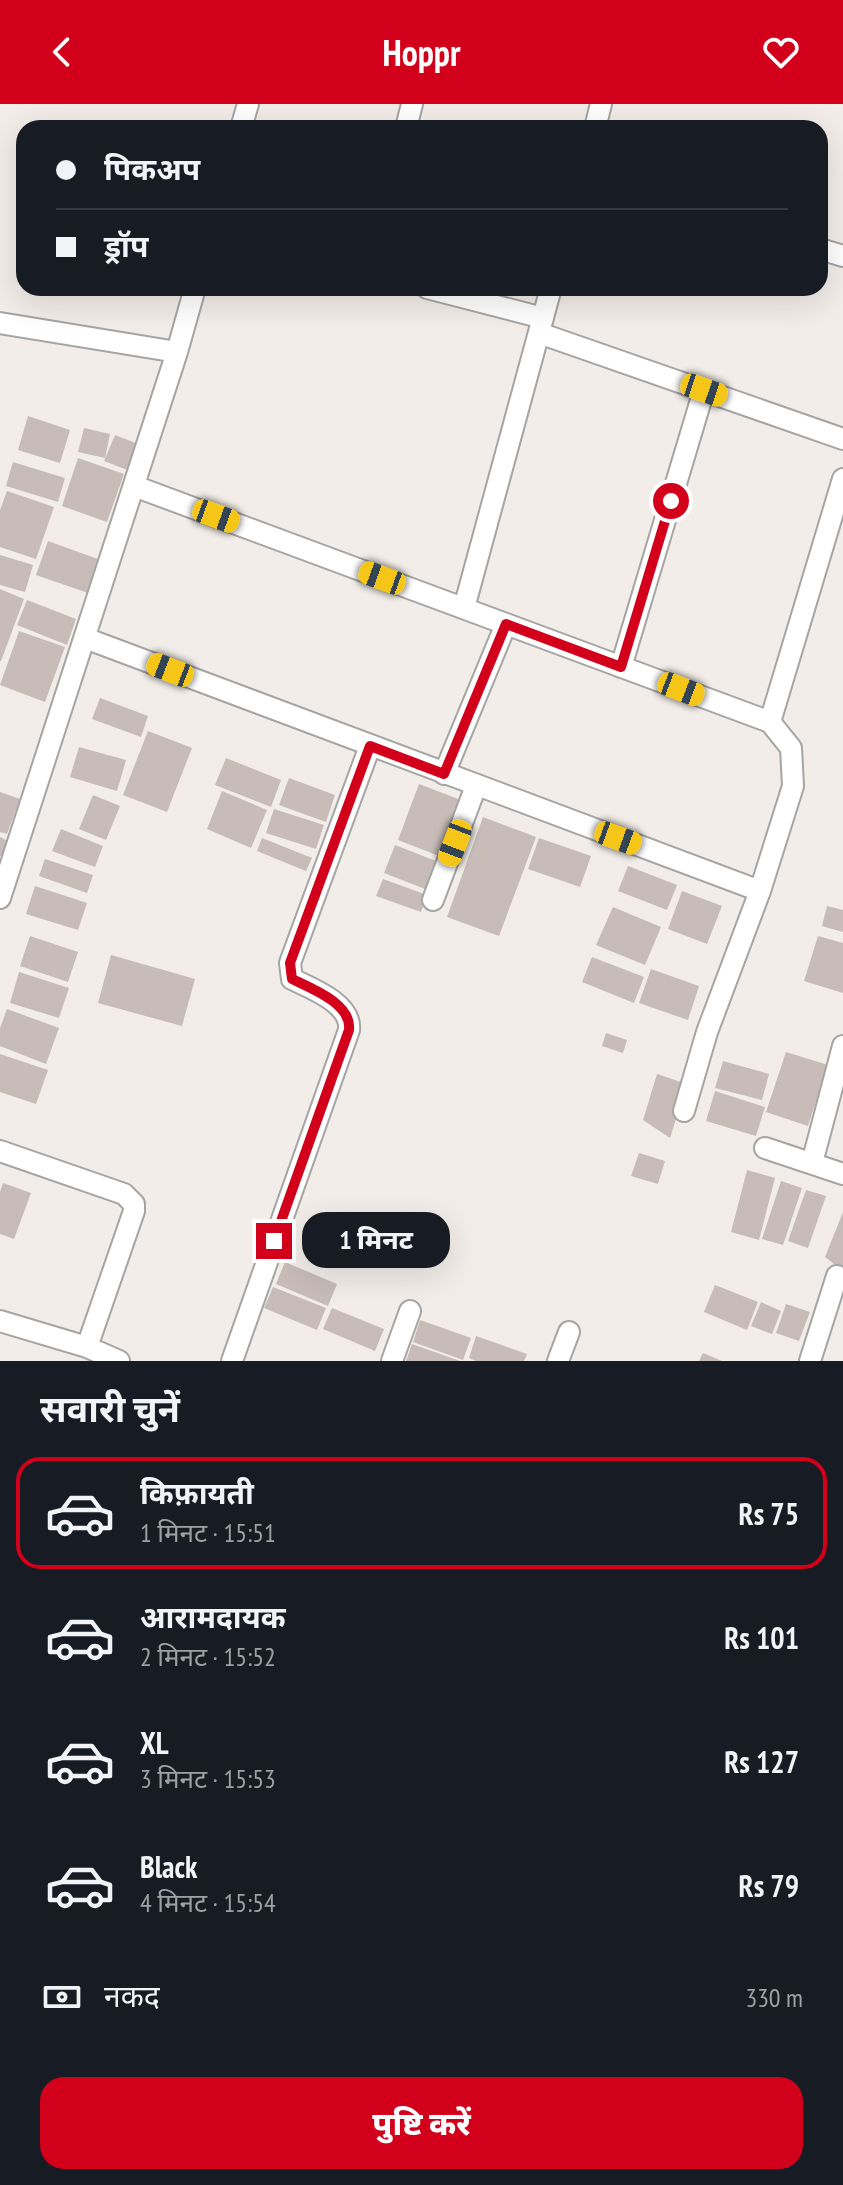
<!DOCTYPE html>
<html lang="hi">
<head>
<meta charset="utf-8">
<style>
  :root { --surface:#171b24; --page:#20242c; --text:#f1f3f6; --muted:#9ea1a6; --line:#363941; --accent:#d3001b }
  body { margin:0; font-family:"PT Sans Narrow","Noto Sans Devanagari",sans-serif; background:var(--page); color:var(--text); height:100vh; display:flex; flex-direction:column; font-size:30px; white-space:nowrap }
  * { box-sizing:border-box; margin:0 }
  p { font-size:26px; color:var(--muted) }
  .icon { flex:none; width:44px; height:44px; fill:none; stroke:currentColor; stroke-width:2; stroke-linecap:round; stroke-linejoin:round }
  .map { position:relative; height:1257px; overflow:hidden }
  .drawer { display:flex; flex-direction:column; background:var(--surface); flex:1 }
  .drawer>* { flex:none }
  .guide { position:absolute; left:16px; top:16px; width:812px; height:176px; border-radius:24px; box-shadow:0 8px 32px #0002; display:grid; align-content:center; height:176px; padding:0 40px; background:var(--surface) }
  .end { position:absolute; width:36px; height:36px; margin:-18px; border:10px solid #d3001b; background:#fff; box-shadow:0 0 0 4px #fff }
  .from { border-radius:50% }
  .bubble { position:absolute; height:56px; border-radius:24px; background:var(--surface); box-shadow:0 8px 32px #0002; font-size:26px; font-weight:800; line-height:56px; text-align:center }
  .car { position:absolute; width:24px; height:48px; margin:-24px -12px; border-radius:10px; box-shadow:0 0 6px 2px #0007; background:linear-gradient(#f5c518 24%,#345 0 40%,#f5c518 0 76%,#345 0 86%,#f5c518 0) }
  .guide b { display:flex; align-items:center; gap:28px; height:76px; font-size:30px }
  .guide b+b { border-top:2px solid var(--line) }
  .guide i { width:20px; height:20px; background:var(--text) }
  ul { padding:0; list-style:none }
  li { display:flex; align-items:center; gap:24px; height:112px; margin:0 16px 12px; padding:0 24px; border:4px solid transparent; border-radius:24px }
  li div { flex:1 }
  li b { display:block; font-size:30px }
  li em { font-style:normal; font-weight:800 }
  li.on { border-color:var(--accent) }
  li>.icon { width:72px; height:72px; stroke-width:1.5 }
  h2 { padding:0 40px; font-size:36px; line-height:96px }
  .pay { display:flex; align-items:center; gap:20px; height:88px; padding:0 40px; font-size:30px }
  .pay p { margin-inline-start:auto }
  .button { display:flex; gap:16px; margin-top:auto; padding:16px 40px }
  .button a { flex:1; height:92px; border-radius:24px; background:var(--accent); color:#fff; font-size:32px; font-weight:800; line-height:92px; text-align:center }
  header { display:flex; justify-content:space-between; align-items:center; height:104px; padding:0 40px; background:var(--accent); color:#fff; font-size:36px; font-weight:800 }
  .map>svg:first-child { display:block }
  .building { fill:#c7bcb7 }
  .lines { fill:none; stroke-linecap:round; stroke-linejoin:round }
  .street-casing { stroke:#a5a5a5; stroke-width:24 }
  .street { stroke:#fff; stroke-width:20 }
  .route { stroke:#d3001b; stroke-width:10 }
</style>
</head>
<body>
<header><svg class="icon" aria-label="back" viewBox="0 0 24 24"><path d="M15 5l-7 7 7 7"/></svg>Hoppr<svg class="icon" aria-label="heart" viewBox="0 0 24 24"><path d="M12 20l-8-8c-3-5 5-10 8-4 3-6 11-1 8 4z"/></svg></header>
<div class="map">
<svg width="843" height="1257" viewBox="0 0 843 1257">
  <rect width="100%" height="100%" fill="#f2ede8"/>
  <path class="building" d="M28 312 70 326 60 359 18 346Z
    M84 324 110 330 105 354 78 348Z
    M115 331 141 341 130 367 104 357Z
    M78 354 124 370 107 418 62 402Z
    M13 358 65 374 58 398 6 382Z
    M7 387 54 403 36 455 0 443V406Z
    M48 437 103 457 91 490 36 471Z
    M0 451 33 461 25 488 0 481Z
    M0 485 24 495 1 557H0Z
    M27 496 76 515 67 541 17 521Z
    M19 527 65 543 45 598 0 581Z
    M100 594 148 612 141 633 92 615Z
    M148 627 192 644 167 708 123 691Z
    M79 643 126 656 117 687 70 673Z
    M226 654 281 676 271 703 215 681Z
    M289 674 335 691 326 718 279 701Z
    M419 680 461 696 439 752 398 736Z
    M222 687 267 706 251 744 207 725Z
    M0 688 20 695 7 730 0 728Z
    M93 691 120 702 106 736 79 725Z
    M274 705 324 721 316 745 266 729Z
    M483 713 536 733 499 832 447 813Z
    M61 725 103 742 95 763 52 747Z
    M0 733 8 737 2 753 0 752Z
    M262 734 312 754 306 767 257 747Z
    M539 734 591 752 580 783 528 765Z
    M395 741 436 757 425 785 384 769Z
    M45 755 93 771 87 789 39 772Z
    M628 762 677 781 667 806 618 787Z
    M383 775 427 791 421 808 376 792Z
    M35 782 87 799 78 826 26 810Z
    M682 787 722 802 707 840 668 825Z
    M827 802 843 806V828L822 822Z
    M613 803 661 823 645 861 596 841Z
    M30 832 78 848 68 878 20 862Z
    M818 832 843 839V889L804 877Z
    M111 851 195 875 182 922 98 899Z
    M592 853 644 873 634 899 582 878Z
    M651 865 699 882 688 916 639 899Z
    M19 868 69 884 59 914 10 899Z
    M7 905 59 924 46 960 0 942V924Z
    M606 929 627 936 623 949 602 942Z
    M786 948 828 961 808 1022 766 1008Z
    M0 950 48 966 36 1000 0 988Z
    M723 957 769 970 762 996 715 984Z
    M657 970 687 980 670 1034 643 1016Z
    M715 987 765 1003 756 1032 706 1017Z
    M639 1049 665 1057 658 1080 631 1072Z
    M747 1066 775 1074 759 1136 731 1128Z
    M781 1077 802 1084 783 1141 762 1135Z
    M3 1079 31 1089 14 1135 0 1130V1088Z
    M806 1086 826 1092 808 1144 788 1137Z
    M843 1108V1167L825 1153Z
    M285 1158 337 1180 328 1202 276 1180Z
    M715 1181 758 1198 747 1226 704 1208Z
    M273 1183 326 1204 317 1226 264 1204Z
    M761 1198 781 1207 772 1230 751 1222Z
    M786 1200 810 1208 799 1237 776 1229Z
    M332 1204 384 1225 375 1247 323 1225Z
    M420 1216 471 1234 463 1256 413 1238Z
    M476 1232 527 1250 524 1257H476L469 1254Z
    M412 1240 460 1257H406Z
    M703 1249 722 1257H699Z"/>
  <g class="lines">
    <defs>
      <path id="street" d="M241 24 248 0
        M406 24 412 0
        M595 24 601 0
        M820 145 843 152
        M427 184 543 214
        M0 219 177 248 195 184
        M539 229 843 335
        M134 382 770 618 791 644 793 682 760 787 707 928 684 1007
        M464 504 551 184
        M85 534 760 787
        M621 563 704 286
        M770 618 843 375
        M444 670 506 520
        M0 794 177 248
        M433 796 476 682
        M765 1044 843 1070
        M0 1047 124 1090 134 1100V1107L87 1243
        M812 1059 843 942
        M0 1217 87 1243 119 1257
        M232 1257 349 926C352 900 313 885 292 875L290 859 370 642
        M392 1257 410 1207
        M558 1257 569 1228
        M810 1257 837 1172"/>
    </defs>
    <use href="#street" class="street-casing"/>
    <use href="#street" class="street"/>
  </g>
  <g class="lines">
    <path class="route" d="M274 1137 349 926C352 900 313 885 292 875L290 859 370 642 444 670 506 520 621 563 671 397"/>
  </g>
</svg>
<i class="end from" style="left:671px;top:397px"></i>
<i class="end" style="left:274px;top:1137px"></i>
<div class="bubble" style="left:302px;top:1108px;width:148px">1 मिनट</div>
<i class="car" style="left:704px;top:286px;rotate:109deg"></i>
<i class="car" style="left:216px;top:412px;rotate:110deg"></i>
<i class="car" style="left:382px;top:474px;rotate:290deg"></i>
<i class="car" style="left:170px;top:566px;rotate:291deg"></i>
<i class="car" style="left:681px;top:585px;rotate:111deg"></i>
<i class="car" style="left:618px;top:734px;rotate:110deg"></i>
<i class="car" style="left:455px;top:739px;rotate:201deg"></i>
<div class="guide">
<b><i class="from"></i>पिकअप</b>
<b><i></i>ड्रॉप</b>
</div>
</div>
<section class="drawer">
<h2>सवारी चुनें</h2>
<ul>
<li class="on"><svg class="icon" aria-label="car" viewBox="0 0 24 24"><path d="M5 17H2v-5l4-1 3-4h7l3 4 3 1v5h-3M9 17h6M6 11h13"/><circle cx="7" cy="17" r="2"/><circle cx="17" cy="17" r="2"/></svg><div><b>किफ़ायती</b><p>1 मिनट · 15:51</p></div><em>Rs 75</em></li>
<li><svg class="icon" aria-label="car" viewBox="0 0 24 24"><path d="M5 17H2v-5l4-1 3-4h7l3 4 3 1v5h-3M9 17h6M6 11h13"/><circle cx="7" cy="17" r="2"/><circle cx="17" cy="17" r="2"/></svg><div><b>आरामदायक</b><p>2 मिनट · 15:52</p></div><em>Rs 101</em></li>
<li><svg class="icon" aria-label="car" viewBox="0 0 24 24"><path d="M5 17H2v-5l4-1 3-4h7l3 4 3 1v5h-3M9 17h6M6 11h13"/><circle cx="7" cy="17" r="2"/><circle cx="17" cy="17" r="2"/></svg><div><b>XL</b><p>3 मिनट · 15:53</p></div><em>Rs 127</em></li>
<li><svg class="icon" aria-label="car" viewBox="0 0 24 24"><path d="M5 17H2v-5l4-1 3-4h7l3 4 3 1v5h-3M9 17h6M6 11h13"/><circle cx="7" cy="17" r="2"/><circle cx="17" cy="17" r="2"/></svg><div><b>Black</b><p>4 मिनट · 15:54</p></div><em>Rs 79</em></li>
</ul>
<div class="pay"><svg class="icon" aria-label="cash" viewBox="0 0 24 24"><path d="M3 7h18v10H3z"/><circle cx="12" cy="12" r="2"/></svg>नकद<p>330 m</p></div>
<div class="button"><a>पुष्टि करें</a></div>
</section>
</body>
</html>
